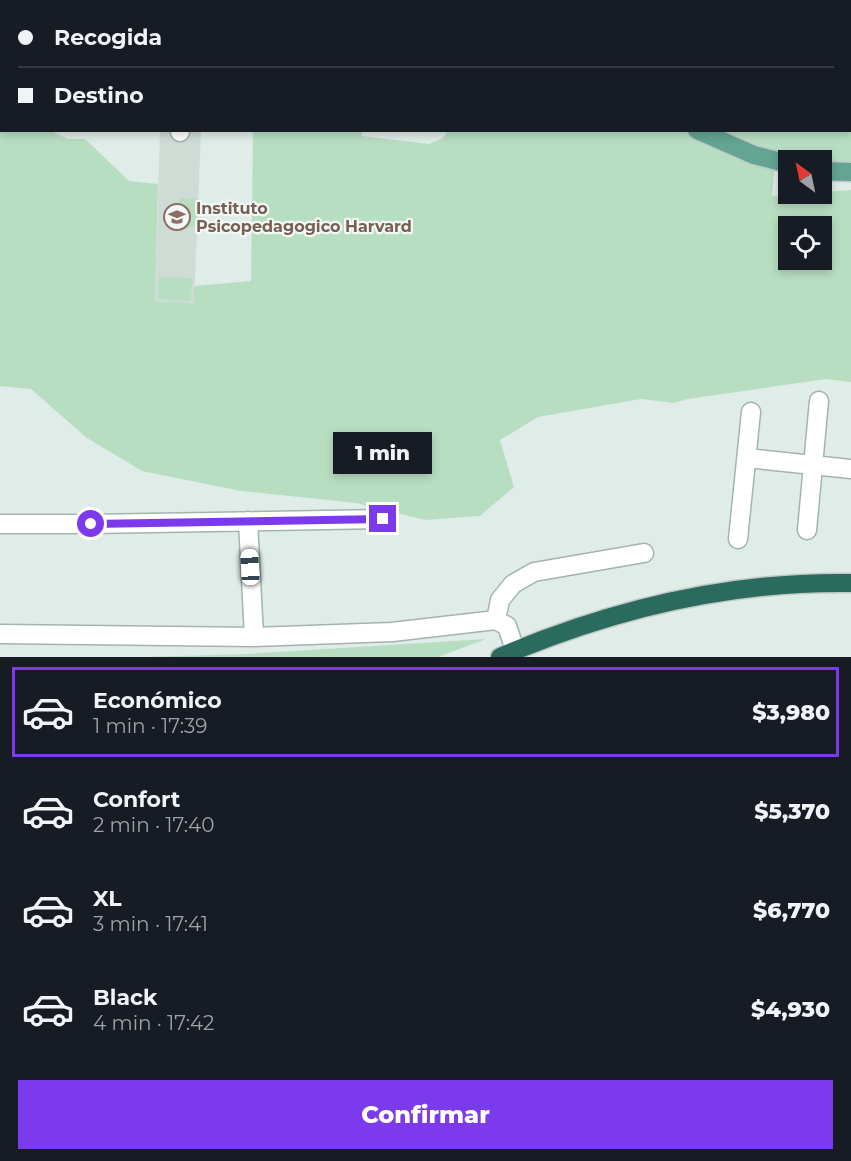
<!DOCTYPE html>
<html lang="es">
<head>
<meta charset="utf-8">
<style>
  :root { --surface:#171b24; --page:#20242c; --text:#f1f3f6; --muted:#9ea1a6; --line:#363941; --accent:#7c3aed }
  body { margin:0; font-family:Montserrat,sans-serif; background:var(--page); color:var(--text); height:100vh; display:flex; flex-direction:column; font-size:22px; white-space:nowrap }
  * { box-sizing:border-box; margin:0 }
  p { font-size:20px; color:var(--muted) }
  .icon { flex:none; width:33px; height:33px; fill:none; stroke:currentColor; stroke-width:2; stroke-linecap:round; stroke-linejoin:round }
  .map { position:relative; height:657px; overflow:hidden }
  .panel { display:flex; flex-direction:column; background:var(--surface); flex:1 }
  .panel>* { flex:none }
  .guide { position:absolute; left:0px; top:0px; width:852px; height:132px; box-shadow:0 3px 9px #0003; display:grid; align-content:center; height:132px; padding:0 18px; background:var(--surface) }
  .needle { width:39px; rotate:327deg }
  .buttons { position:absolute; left:778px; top:150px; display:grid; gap:12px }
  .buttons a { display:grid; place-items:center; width:54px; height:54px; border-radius:0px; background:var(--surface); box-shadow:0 3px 9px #0003; font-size:30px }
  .end { position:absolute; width:27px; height:27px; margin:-14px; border:8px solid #7c3aed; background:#fff; box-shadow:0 0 0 3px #fff }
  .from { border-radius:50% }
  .bubble { position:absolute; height:42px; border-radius:0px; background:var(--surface); box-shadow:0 3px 9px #0003; font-size:20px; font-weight:800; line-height:42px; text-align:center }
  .car { position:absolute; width:18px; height:36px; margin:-18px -9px; border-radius:8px; box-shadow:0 0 4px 2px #0007; background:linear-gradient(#fff 24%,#345 0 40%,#fff 0 76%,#345 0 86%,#fff 0) }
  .guide b { display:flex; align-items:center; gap:21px; height:57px; font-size:22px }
  .guide b+b { border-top:2px solid var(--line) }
  .guide i { width:15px; height:15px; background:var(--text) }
  ul { padding:10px 0 0; list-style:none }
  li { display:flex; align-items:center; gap:18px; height:90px; margin:0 12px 9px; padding:0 6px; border:3px solid transparent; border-radius:0px }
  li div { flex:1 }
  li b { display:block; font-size:22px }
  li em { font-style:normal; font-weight:800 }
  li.selected { border-color:var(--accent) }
  li>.icon { width:54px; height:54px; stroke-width:1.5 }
  .action { display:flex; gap:12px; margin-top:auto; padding:12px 18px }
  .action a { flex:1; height:69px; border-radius:0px; background:var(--accent); color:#fff; font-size:24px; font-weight:800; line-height:69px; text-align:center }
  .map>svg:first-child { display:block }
  .built { fill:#cfdcd6 }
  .green { fill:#b8dec2; fill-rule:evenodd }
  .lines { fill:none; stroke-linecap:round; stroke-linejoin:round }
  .minor-casing { stroke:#a3b4ae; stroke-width:21 }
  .major-casing { stroke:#c1c9c7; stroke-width:21 }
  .highway-casing { stroke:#c1c9c7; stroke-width:21 }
  .path { stroke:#7fb1a2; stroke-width:3; stroke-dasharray:3 4.5; stroke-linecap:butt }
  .minor { stroke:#fff; stroke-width:18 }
  .major { stroke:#63a493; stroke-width:18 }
  .highway { stroke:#2b6b5e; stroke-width:18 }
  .route { stroke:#7c3aed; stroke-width:8 }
  .labels { text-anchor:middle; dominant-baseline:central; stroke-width:4.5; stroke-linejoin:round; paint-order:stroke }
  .education-label { font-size:16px; font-weight:bold; fill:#785e54; stroke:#f1f8f5; text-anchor:start }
</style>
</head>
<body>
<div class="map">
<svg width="851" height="657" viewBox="0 0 851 657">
  <rect width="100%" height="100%" fill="#e0ece7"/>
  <path class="built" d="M160 131H201L194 304 155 301Z"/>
  <path class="green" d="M711 0H851V34L850 2Z
    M851 81V172L822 171V160L775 161 772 196 851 190V382L826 379 688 399 674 403 641 399 538 417 500 440 514 487 480 516 426 520 356 503 241 491 142 471 87 438 31 389 0 386V94L2 130 51 131 68 139H85L129 181 158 184 155 301 194 303V286L251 281 253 131H362V136L429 144 443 138 448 130H850ZM789 226H822V260H789Z
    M179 198 199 199 198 227 179 226Z
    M159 277 192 278 191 301 158 299Z
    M486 639 438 657H146L248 654Z"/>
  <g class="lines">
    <defs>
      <path id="minor" d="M225 0V2
        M394 2V0
        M180 130V132
        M747 458 851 469
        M248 521 254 637
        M0 524H91L383 519
        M807 530 819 401
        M738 539 751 412
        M496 620 500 600 513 584 534 572 644 553
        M0 634 254 637 392 632 496 620 507 626 515 650"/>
      <path id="major" d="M0 31H2
        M697 130 754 155 789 164
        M822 171 851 172"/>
      <path id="highway" d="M500 657C610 610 730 581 851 583"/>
    </defs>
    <use href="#minor" class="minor-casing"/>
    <use href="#major" class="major-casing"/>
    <use href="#highway" class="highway-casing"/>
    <path class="path" d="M252 2V0
      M269 2V0
      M289 2 290 0
      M344 2V0
      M448 2V0
      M496 2V0"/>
    <use href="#minor" class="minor"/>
    <use href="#major" class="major"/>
    <use href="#highway" class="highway"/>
  </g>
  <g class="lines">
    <path class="route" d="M91 524 383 519"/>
  </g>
  <defs>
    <symbol id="school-ring" viewBox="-11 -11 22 22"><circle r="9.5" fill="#f1f8f5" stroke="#8d6e63" stroke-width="1.5"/><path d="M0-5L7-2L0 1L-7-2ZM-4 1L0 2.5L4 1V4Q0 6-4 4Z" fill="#8d6e63"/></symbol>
  </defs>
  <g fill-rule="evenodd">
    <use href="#school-ring" x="162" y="202" width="30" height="30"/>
  </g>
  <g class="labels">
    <g class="education-label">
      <text x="196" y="208">Instituto<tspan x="196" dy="18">Psicopedagogico Harvard</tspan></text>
    </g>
  </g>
</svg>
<div class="buttons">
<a><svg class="needle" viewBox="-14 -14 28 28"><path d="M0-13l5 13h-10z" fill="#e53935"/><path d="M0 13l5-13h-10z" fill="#9ea1a6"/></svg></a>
<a><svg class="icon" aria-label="locate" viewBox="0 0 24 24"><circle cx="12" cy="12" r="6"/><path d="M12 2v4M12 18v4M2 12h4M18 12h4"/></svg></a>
</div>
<i class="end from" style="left:91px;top:524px"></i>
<i class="end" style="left:383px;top:519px"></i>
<div class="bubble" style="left:333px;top:432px;width:99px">1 min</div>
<i class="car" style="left:250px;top:567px;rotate:357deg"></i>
<div class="guide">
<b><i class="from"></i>Recogida</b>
<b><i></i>Destino</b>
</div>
</div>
<section class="panel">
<ul>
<li class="selected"><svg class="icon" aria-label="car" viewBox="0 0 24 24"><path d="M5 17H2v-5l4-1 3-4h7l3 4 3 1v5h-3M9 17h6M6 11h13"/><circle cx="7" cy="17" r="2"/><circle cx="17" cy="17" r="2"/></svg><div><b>Económico</b><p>1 min · 17:39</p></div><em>$3,980</em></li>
<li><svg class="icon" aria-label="car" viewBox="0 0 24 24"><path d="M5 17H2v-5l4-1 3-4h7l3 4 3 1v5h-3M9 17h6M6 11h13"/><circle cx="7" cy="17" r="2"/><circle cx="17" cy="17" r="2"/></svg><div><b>Confort</b><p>2 min · 17:40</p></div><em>$5,370</em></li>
<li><svg class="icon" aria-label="car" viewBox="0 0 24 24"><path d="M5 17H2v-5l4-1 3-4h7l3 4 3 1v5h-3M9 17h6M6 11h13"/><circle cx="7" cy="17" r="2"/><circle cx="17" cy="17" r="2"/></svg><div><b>XL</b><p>3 min · 17:41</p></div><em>$6,770</em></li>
<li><svg class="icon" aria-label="car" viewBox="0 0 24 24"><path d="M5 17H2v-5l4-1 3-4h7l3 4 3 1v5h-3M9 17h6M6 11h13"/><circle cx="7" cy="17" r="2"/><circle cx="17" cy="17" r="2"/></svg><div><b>Black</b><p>4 min · 17:42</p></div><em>$4,930</em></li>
</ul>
<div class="action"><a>Confirmar</a></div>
</section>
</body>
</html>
